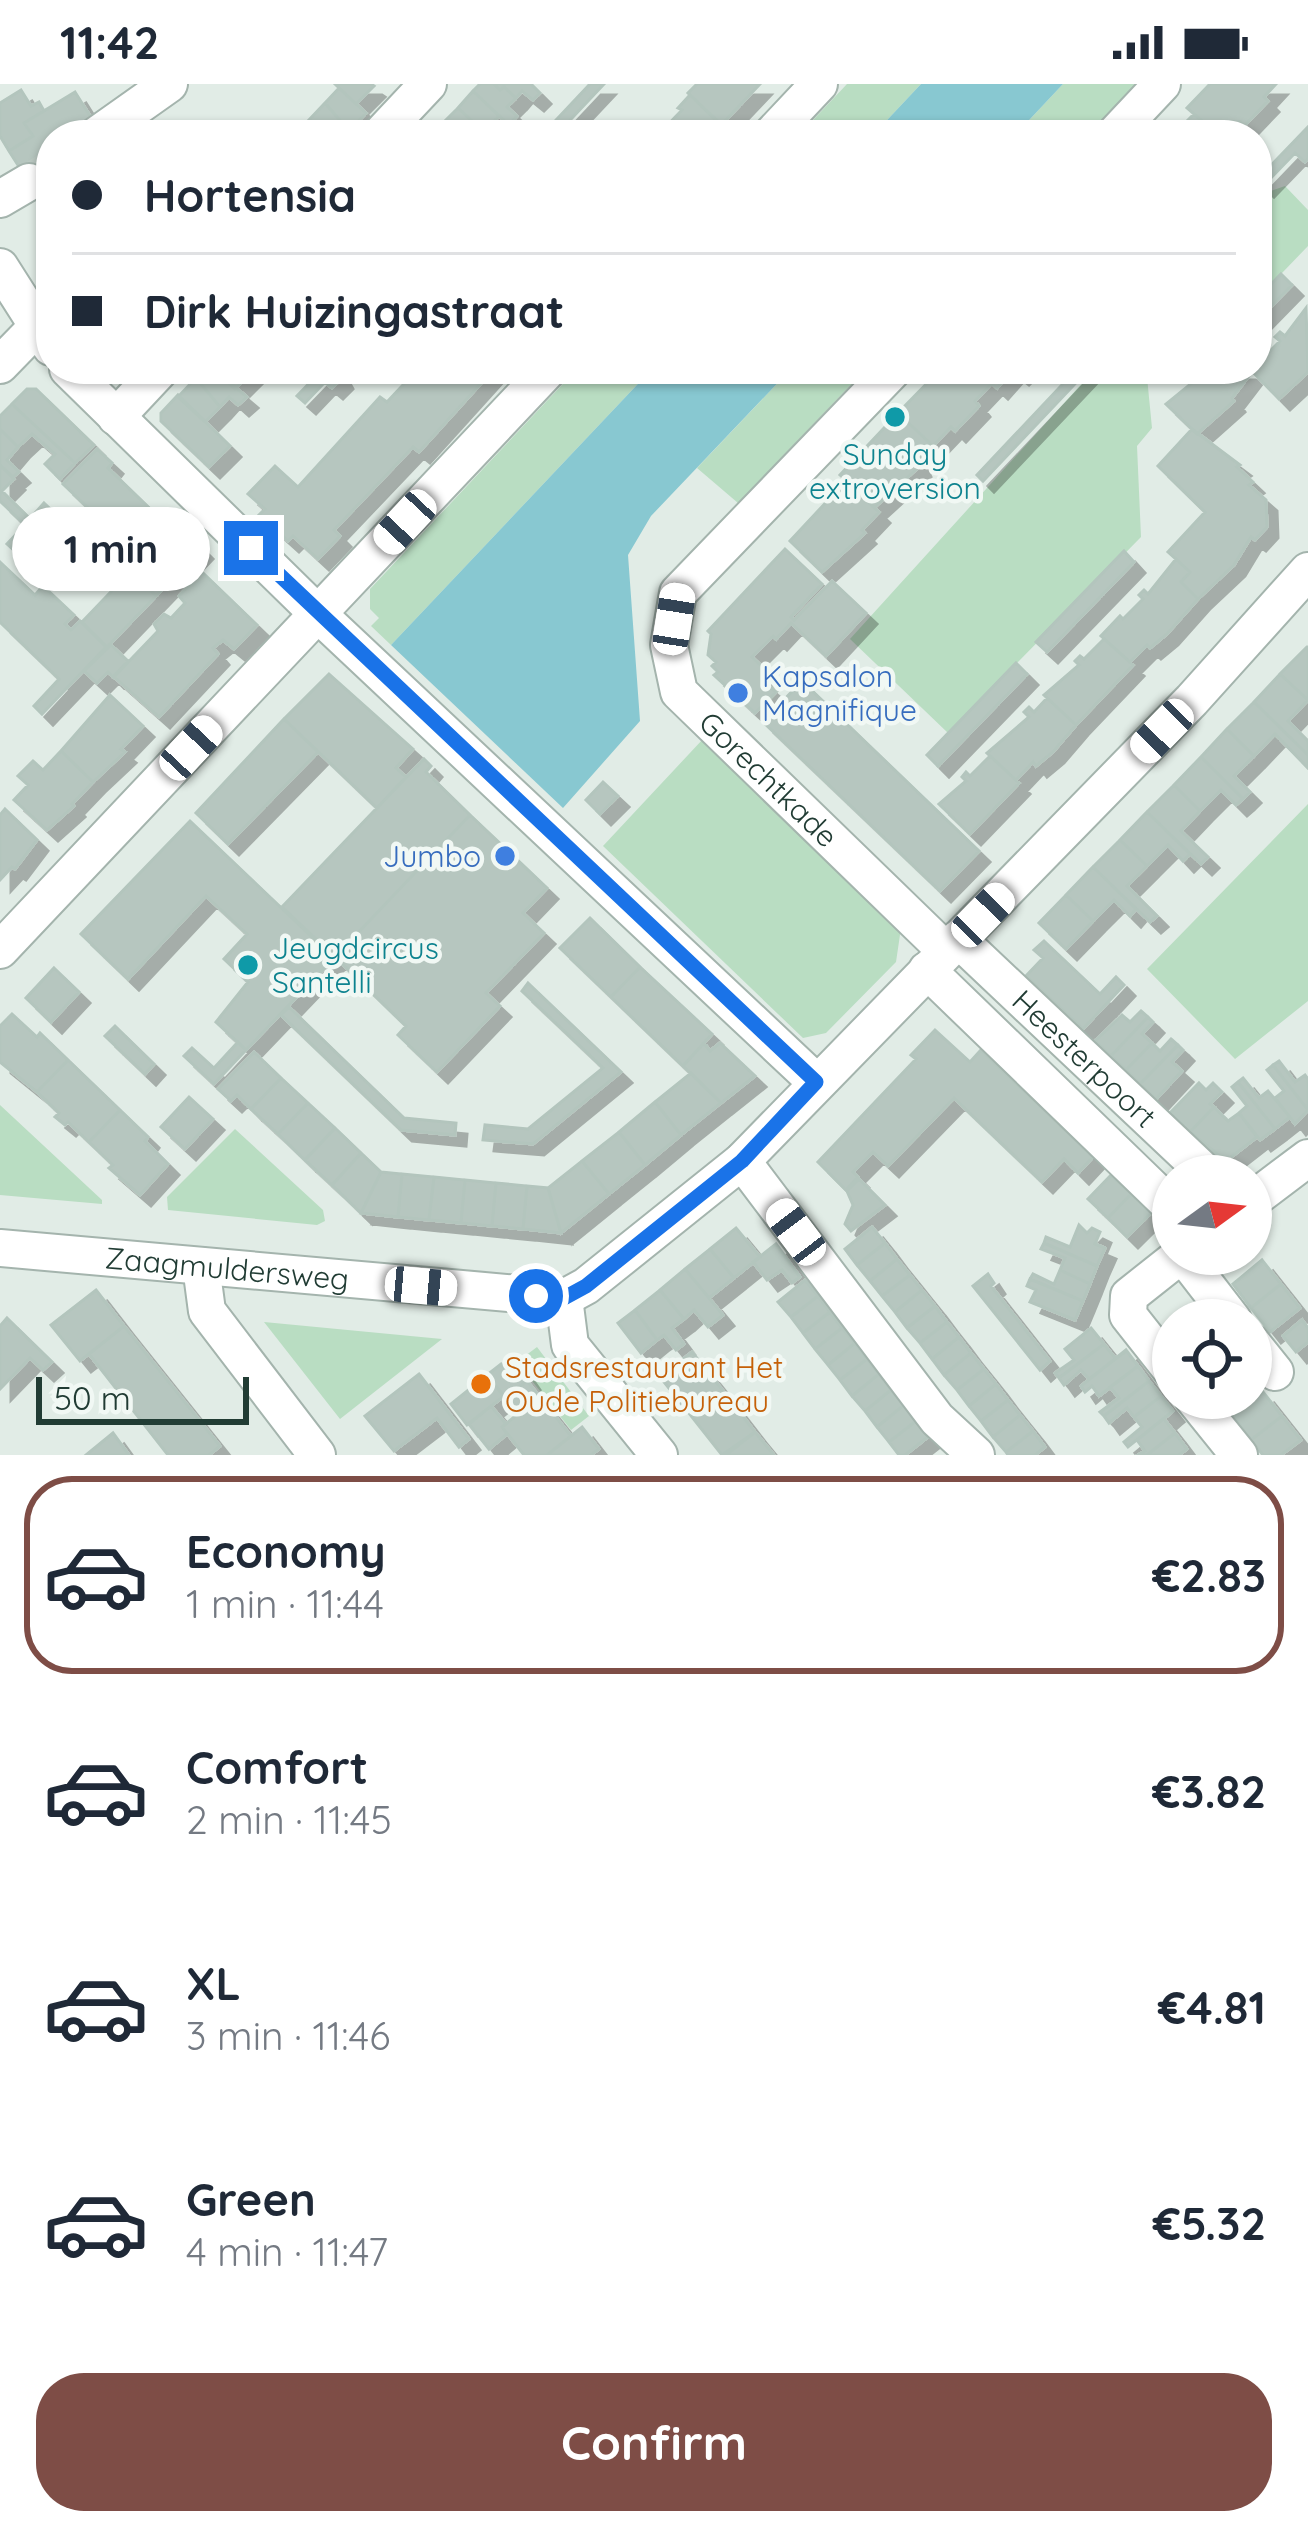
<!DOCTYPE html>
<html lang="en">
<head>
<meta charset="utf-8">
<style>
  :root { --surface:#fff; --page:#f6f6f7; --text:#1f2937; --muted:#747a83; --line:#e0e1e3; --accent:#7e4d46 }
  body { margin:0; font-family:Quicksand,sans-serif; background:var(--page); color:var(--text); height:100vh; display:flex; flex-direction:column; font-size:45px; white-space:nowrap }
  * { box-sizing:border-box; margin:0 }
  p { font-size:39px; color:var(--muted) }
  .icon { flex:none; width:66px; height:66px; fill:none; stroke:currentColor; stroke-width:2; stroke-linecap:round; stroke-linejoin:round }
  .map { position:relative; height:1371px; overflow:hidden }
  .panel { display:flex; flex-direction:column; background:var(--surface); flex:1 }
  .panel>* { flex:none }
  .banner { position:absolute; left:36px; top:36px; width:1236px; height:264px; border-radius:48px; box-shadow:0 3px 9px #0004; display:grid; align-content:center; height:264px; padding:0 36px; background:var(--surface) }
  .needle { width:78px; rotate:75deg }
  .fabs { position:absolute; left:1152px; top:1071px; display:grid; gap:24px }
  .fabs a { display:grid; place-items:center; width:120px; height:120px; border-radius:50%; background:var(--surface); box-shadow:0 3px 9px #0004; font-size:60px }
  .scale { position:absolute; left:36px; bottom:30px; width:213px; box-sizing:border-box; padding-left:12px; border:6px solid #213c34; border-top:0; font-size:33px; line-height:42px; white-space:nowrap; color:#213c34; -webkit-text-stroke:9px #f1f8f4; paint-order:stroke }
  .end { position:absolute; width:54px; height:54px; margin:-27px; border:15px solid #1a73e8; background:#fff; box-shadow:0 0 0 6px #fff }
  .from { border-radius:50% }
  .bubble { position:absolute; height:84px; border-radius:42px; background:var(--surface); box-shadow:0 3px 9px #0004; font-size:39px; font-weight:800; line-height:84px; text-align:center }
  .car { position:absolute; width:36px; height:72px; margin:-36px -18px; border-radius:15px; box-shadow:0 0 9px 3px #0007; background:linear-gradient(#fff 24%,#345 0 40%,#fff 0 76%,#345 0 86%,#fff 0) }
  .banner b { display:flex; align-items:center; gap:42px; height:114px; font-size:45px }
  .banner b+b { border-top:3px solid var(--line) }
  .banner i { width:30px; height:30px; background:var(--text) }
  ul { padding:21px 0 0; list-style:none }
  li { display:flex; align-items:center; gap:36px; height:198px; margin:0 24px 18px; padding:0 12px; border:6px solid transparent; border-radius:48px }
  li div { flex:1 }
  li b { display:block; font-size:45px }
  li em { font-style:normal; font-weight:800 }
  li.active { border-color:var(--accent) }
  li>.icon { width:108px; height:108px; stroke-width:1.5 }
  .primary-button { display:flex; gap:24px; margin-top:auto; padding:24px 36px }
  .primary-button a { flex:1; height:138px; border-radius:48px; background:var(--accent); color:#fff; font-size:48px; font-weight:800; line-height:138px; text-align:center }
  .status { display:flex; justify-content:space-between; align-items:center; height:84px; padding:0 60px; background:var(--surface); direction:ltr }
  .status svg { height:33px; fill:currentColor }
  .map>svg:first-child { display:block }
  .green { fill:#b9ddc2 }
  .water { fill:#88c8d1 }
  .building { fill:#b6c6bf; stroke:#b3c5bd; stroke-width:3; filter:url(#shadow) }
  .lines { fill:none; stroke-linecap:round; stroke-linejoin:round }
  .minor-tunnel { stroke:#bbc9c2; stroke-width:36; stroke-dasharray:36 18; stroke-linecap:butt }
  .minor-casing { stroke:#a4b4ad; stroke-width:40 }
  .minor { stroke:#fff; stroke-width:36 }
  .route { stroke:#1a73e8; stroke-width:15 }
  .culture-dot { fill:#0f9aa8; stroke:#f1f8f4; stroke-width:4.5 }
  .shop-dot { fill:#3f7fe0; stroke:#f1f8f4; stroke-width:4.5 }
  .food-dot { fill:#e8710a; stroke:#f1f8f4; stroke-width:4.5 }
  .labels { text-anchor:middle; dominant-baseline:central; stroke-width:9; stroke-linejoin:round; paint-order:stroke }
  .culture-label { font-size:30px; fill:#0d838f; stroke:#f1f8f4 }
  .shop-label { font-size:30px; fill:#366cbe; stroke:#f1f8f4; text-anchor:start }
  .street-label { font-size:30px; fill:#213c34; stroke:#f1f8f4 }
  .food-label { font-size:30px; fill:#c56008; stroke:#f1f8f4; text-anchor:start }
</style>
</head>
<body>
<div class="status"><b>11:42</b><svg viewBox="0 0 49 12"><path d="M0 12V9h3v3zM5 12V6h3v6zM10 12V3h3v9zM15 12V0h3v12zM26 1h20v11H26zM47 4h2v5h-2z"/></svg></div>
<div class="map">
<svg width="1308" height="1371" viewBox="0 0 1308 1371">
  <defs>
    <filter id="shadow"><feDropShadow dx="11" dy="11" stdDeviation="0" flood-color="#0004"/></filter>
  </defs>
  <rect width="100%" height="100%" fill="#e1ece6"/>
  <path class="green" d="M847 0H921L873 51H799Z
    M1063 0H1137L1089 51H1015Z
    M1285 102 1308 126V162L1257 215V112Z
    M577 285H652L391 561 371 542 379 534 370 525V505Z
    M791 285H866L738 419 697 384Z
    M1095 285H1155L1147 293 1152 344 1137 362 1141 453 948 649 850 555Z
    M703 655 901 844 896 878 826 949 803 954 603 762Z
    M1308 720V917L1235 975 1147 885Z
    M0 1021 102 1116V1120L0 1111Z
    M235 1045 323 1126 325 1137 317 1141 168 1126 167 1113Z
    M264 1238 442 1255 340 1335Z
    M537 1263 589 1332 571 1346 517 1278Z"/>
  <path class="water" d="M921 0H1063L1015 51H873Z
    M652 285H791L651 432 628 471 640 637 563 724 391 561Z"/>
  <path class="building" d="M335 0H371L374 2 356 20Z
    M480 0H494L500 6 504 3 516 14 507 23 517 32 509 41 473 7Z
    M494 0H531L540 9 533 16 522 7 516 14 504 3 500 6Z
    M590 0H604L556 51H542Z
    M697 0H760L721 41 688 9Z
    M1210 0H1276L1264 13 1268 17 1244 42 1240 38 1228 51H1218L1187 24Z
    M339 4 366 29 349 47 325 19Z
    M21 6 31 22 39 18 44 27 24 39 33 52 9 67 0 52V19Z
    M473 7 499 32 484 48 458 24Z
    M75 8 97 43 84 51H51V71L23 89 9 67 33 52 24 39Z
    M690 11 724 43 716 51H658L682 26 678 24Z
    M325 19 349 47 345 51H325L309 36Z
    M458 24 484 48 481 51H454L442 40Z
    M1194 30 1218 51H1173Z
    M1308 43V75L1305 78 1295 69 1263 102 1257 96Z
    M1281 190 1292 201 1257 237V215Z
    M1306 224 1308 288 1279 315 1250 285H1257V275L1260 277 1280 257 1275 253 1280 248 1285 252Z
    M205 285H214L247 313 238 321 229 313 220 323 196 294Z
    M214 285H247L251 289 235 305Z
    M323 285H337L342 294 332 304 325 298 305 319 297 312Z
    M418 285H494L419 368 413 363 334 446 340 452 318 475 293 452 288 457 259 431 265 425 248 410 275 382 298 403 380 313 387 318Z
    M941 285H977L992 299 975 317 979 322 955 347 951 343 933 362 898 329Z
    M977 285H1023L1018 290 1013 286 997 304Z
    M1077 285H1089L983 397 977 391Z
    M1206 285H1250L1252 288 1232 314 1234 317 1197 350 1166 320 1192 299 1189 295 1193 290 1197 294Z
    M196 294 220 323 205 338 178 313Z
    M27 305H36L94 361 75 379 12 320Z
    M178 311 230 362 209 383 161 337V329Z
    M12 320 75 379 60 395 45 380 55 370 32 350 18 363 0 345V332Z
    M898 329 933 362 918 378 920 382 875 423 840 391Z
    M0 345 18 363 7 376 19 388 13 393 0 381Z
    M1192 345 1240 381 1237 383 1253 398 1249 401 1266 416 1267 443 1255 456 1251 453 1234 481 1198 515 1181 498 1190 488 1168 468 1205 428 1158 382Z
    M97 365 112 379 108 384 172 446 178 440 202 464 156 512 131 486 136 480 124 468 129 463 63 400Z
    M0 381 14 395 2 407 28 433 22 438 0 417Z
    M846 397 879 428 862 446 865 449 822 488 790 457Z
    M44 419 64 438 40 463 21 445Z
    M21 445 46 468 32 483 7 460Z
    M785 465 822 500 791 533 794 536 832 497 866 529 826 572 791 539 776 555 773 552 752 573 771 591 764 598 776 608 755 629 714 591 718 588 712 582 716 578 708 571 711 550 708 547Z
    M1124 467 1134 478 1047 568 1036 558Z
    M1176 475 1190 488 1181 498 1198 515 1167 550 1150 564 1147 561 1130 578 1101 552 1120 532 1123 535 1143 515 1139 511 1144 506 1148 510Z
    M0 478 35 511 43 502 74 531 65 540 71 546 80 537 106 563 42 630 34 622 59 595 0 538Z
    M131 487 156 512 107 563 82 538Z
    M202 488 257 541 234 565 223 556 213 564 218 570 159 633 114 593 158 547 154 540 164 530 171 534 185 519 179 512Z
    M1104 555 1133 581 1076 641 1044 611 1079 581 1075 577 1080 572 1084 575Z
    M111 561 128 577 113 593 108 588 97 599 84 587Z
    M1307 563H1308V616L1280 590Z
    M1016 579 1027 590 938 682 927 671Z
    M329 590 413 665 396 684 406 693 377 724 284 635Z
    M1280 590 1308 616 1288 637 1308 657V671L1254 618Z
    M802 597 979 767 940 807 763 638Z
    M110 611 143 642 121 665 125 668 93 698 61 667Z
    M1047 614 1076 641 1053 668 1036 682 1033 678 1016 696 987 669 1029 633 1024 628 1029 623 1034 628Z
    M1254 618 1308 671V684L1275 650 1254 672 1227 645Z
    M284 635 318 668 228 760 196 729Z
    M1227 645 1254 672 1234 692 1250 708 1243 715 1201 673Z
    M61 667 93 698 72 720 74 722 47 746 14 716 28 701 18 692 33 677 43 686Z
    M990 672 1019 699 970 750 939 720 966 697 962 693 966 688 970 692Z
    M1201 673 1243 715 1236 721 1221 706 1200 727 1174 701Z
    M424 675 431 682 426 688 470 731 335 873 282 823Z
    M603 698 618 712 600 730 586 716Z
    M1174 701 1200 727 1181 747 1208 773 1201 780 1147 728Z
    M5 725 37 756 15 785 12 783 0 796V731Z
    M1147 728 1190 770 1183 777 1168 761 1147 782 1120 756Z
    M470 731 547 804 523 829 544 849 486 909 500 922 437 988 398 951 406 942 335 873Z
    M190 737 334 874 246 966 216 938 248 898 224 875 247 850 206 812 128 895 81 850Z
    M1120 756 1147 782 1127 802 1157 832 1150 838 1093 783Z
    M1093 783 1136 825 1130 832 1114 816 1093 837 1066 811Z
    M1066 811 1093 837 1066 865 1039 839Z
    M590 834 640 883 611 913 560 864Z
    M1044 857 1100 910 1116 893 1124 901 1083 945 1026 892 1043 874 1034 866Z
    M640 883 712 950 683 982 611 913Z
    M54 884 79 908 51 938 26 914Z
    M528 899 621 988 533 1060 483 1056 485 1041 528 1045 603 984 522 907Z
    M289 923 404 1034 456 1039 455 1051 401 1046 281 931Z
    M1141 927 1148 933 1111 972 1095 957 1122 931 1130 938Z
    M12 930 37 953 40 949 68 976 37 1008 0 978V942Z
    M1148 933 1153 938 1142 950 1152 959 1126 986 1111 972Z
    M115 942 154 980 145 990 105 952Z
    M935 946 970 978 981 966 1093 1073 1078 1089 1064 1075 1042 1098 954 1014 888 1082 873 1068 853 1088 858 1093 846 1106 818 1078 916 975 911 971Z
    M1171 955 1178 961 1140 1000 1126 986 1152 959 1160 967Z
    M238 958 246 966 214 1000 184 972 192 964 214 984Z
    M704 959 710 967 720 959 755 992 721 1019 683 982Z
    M1178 961 1183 966 1172 978 1182 987 1156 1015 1140 1000Z
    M254 968 281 994 251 1025 237 1011 231 1017 218 1005Z
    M68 976 120 1026 89 1058 68 1038 65 1041 55 1033 59 1029 37 1008Z
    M1279 977 1295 998 1305 991 1308 995V1026L1273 981Z
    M1273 981 1308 1026 1295 1040 1275 1014 1284 1007 1267 986Z
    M691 989 721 1019 681 1051 655 1018Z
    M281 994 308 1019 278 1050 251 1025Z
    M1243 994 1259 1014 1268 1007 1290 1033 1275 1045 1238 998Z
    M1238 998 1275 1045 1260 1056 1239 1029 1247 1022 1232 1003Z
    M1199 999 1206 1006 1213 999 1222 1008 1210 1020 1214 1023 1190 1048 1170 1029Z
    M189 1013 213 1035 185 1065 161 1043Z
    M655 1018 681 1051 645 1081 619 1048Z
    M308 1019 335 1044 305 1076 278 1050Z
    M1214 1023 1228 1037 1239 1029 1257 1053 1226 1077 1190 1048Z
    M120 1026 148 1053 145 1057 168 1080 140 1111 109 1084 113 1081 89 1058Z
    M335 1044 361 1069 332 1101 305 1076Z
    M619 1048 645 1081 609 1110 582 1077Z
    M361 1069 381 1088 361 1129 332 1101Z
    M582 1077 609 1110 561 1149 548 1104Z
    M381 1088 402 1090 398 1133 361 1129Z
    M402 1090 434 1093 429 1136 398 1133Z
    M1111 1091 1131 1110 1108 1134 1088 1115Z
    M434 1093 465 1096 461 1139 429 1136Z
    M859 1095 885 1121 851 1147 845 1140 853 1121 847 1107Z
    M465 1096 496 1099 492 1142 461 1139Z
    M496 1099 527 1102 523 1145 492 1142Z
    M527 1102 548 1104 561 1149 523 1145Z
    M1131 1110 1151 1129 1127 1153 1108 1134Z
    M1079 1141 1087 1149 1092 1144 1100 1148 1095 1160 1105 1164 1097 1182 1044 1159 1046 1153 1070 1163Z
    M872 1143 885 1159 857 1181 845 1165Z
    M736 1144 760 1173 734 1194 710 1165Z
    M885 1159 897 1175 870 1197 857 1181Z
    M1044 1159 1097 1182 1090 1200 1060 1186 1065 1174 1041 1165Z
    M776 1160 800 1193 792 1199 782 1186 767 1196 753 1178Z
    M710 1165 734 1194 709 1214 685 1185Z
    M897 1175 910 1191 882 1212 870 1197Z
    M1262 1176 1281 1200 1251 1224 1233 1200Z
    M685 1185 723 1231 708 1243 694 1226 684 1235 660 1206Z
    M1060 1186 1090 1200 1083 1217 1030 1195 1033 1190 1054 1200Z
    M988 1190 994 1199 991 1202 1050 1277 1040 1286 973 1202Z
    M910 1191 922 1206 895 1228 882 1212Z
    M1030 1195 1083 1217 1075 1236 1030 1218 1036 1206 1027 1202Z
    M805 1196 818 1212 791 1233 778 1218Z
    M1281 1200 1300 1224 1270 1248 1251 1224Z
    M96 1206 124 1242 80 1277 51 1241Z
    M660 1206 684 1235 672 1244 684 1260 676 1266 664 1251 657 1256 635 1226Z
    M922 1206 935 1222 907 1244 895 1228Z
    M818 1212 830 1228 803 1249 791 1233Z
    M935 1222 947 1238 920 1259 907 1244Z
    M635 1226 657 1256 641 1269 618 1239Z
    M830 1228 842 1244 815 1265 803 1249Z
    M7 1234 52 1278 43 1286 30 1274 0 1305V1242Z
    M1302 1236 1308 1244V1258L1296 1268 1283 1252Z
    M947 1238 959 1253 932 1275 920 1259Z
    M124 1242 220 1362 209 1371H168L89 1270Z
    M842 1244 855 1259 828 1281 815 1265Z
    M1091 1244 1104 1260 1059 1294 1055 1289 1074 1276 1065 1265Z
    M959 1253 971 1269 944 1291 932 1275Z
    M855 1259 867 1275 840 1296 828 1281Z
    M1104 1260 1115 1274 1126 1267 1089 1295 1081 1286 1064 1301 1059 1294Z
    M1126 1266 1138 1282 1099 1312 1092 1302 1085 1308 1081 1302Z
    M692 1268 724 1308 692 1333 660 1293Z
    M971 1269 984 1285 957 1306 944 1291Z
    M867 1275 879 1290 852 1312 840 1296Z
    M501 1280 509 1290 520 1282 529 1295 505 1314 487 1291Z
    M1138 1282 1149 1297 1104 1332 1100 1328 1119 1314 1110 1303Z
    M984 1285 996 1300 969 1322 957 1306Z
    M419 1290 469 1355 459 1363 437 1334 394 1367 365 1332Z
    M879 1290 891 1306 865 1327 852 1312Z
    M487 1291 504 1312 467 1341 451 1320Z
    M527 1297 571 1352 547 1371H524L502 1343 518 1330 505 1314Z
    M1149 1297 1161 1312 1134 1333 1127 1324 1109 1339 1104 1332Z
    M996 1300 1008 1316 981 1337 969 1322Z
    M891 1306 904 1321 877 1343 865 1327Z
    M724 1308 755 1348 722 1371 692 1333Z
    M1263 1308 1282 1332 1251 1356 1233 1332Z
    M1161 1312 1173 1327 1128 1363 1124 1358 1142 1343 1134 1333Z
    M1008 1316 1020 1331 993 1353 981 1337Z
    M904 1321 916 1337 889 1358 877 1343Z
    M491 1322 506 1340 502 1343 507 1350 489 1365 469 1340Z
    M1173 1327 1164 1335 1175 1349 1147 1371H1138L1145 1367 1137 1356Z
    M1020 1331 1033 1347 1006 1368 993 1353Z
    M1282 1332 1301 1356 1281 1371H1263L1251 1356Z
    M916 1337 928 1353 905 1371H899L889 1358Z
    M582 1343 599 1365 591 1371H547Z
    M1033 1347 1045 1363 1035 1371H1008L1006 1368Z
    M755 1348 774 1371H726Z
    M113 1349 129 1371H86Z
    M1175 1349 1187 1365 1179 1371H1147Z"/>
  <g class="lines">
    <path class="minor-tunnel" d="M29 98 51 84"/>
    <defs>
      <g id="minor">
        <path d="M97 51 169 0"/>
        <path d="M380 51 428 0"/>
        <path d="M771 51 819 0"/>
        <path d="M1114 51 1162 0"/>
        <path d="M0 115 29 98"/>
        <path d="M0 183 51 263"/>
        <path d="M0 281 38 242"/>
        <path d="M68 285 318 530 816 998"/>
        <path id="s1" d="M894 285 678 509 669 561 679 608 946 867"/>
        <path d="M116 333 161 285"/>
        <path id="s2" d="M958 855 1209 1092"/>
        <path d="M0 866 549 285"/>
        <path d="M927 886 1173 1124"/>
        <path d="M742 1077 937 1335 976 1371"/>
        <path d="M1251 1117 1308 1074"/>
        <path id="s3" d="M0 1164 564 1214 586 1202 742 1077 1192 616 1308 487"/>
        <path d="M1182 1170 1233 1236"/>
        <path d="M201 1182 207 1227 317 1371"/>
        <path d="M564 1214 570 1261 659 1371"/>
        <path d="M1251 1258 1275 1288"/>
        <path d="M1173 1288 1128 1231 1129 1212 1182 1170"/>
        <path d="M1193 1314 1239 1371"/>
      </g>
    </defs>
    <use href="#minor" class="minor-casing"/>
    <use href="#minor" class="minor"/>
  </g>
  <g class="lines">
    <path class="route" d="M251 464 816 998 742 1077 586 1202 564 1214 536 1212"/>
  </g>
  <g class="culture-dot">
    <circle cx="895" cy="333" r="12"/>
    <circle cx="248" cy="881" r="12"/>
  </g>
  <g class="shop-dot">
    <circle cx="738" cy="609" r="12"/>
    <circle cx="505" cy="772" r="12"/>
  </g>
  <circle class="food-dot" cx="481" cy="1300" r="12"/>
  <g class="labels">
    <g class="culture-label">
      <text x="895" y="370">Sunday<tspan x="895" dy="34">extroversion</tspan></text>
      <text x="272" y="864" text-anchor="start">Jeugdcircus<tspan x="272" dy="34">Santelli</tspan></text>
    </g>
    <g class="shop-label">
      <text x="762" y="592">Kapsalon<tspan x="762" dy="34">Magnifique</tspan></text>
      <text x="481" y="772" text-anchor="end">Jumbo</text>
    </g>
    <g class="street-label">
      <text stroke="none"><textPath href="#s1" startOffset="537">Gorechtkade</textPath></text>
      <text stroke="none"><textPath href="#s2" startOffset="174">Heesterpoort</textPath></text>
      <text stroke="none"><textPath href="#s3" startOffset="228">Zaagmuldersweg</textPath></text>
    </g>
    <g class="food-label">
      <text x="505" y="1283">Stadsrestaurant Het<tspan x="505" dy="34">Oude Politiebureau</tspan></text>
    </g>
  </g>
</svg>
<div class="fabs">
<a><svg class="needle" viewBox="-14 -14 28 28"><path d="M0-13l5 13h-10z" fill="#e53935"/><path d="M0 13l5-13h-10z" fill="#747a83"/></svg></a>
<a><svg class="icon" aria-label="locate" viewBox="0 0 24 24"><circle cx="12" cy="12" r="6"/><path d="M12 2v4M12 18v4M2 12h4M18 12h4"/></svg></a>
</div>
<div class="scale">50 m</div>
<i class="end from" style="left:536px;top:1212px"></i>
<i class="end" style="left:251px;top:464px"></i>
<div class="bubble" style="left:12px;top:423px;width:198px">1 min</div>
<i class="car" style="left:405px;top:438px;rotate:223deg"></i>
<i class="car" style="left:674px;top:535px;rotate:9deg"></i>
<i class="car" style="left:1162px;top:647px;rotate:224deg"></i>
<i class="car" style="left:191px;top:664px;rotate:43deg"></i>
<i class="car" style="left:983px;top:831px;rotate:44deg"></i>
<i class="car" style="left:796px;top:1148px;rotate:323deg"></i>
<i class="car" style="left:421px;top:1202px;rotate:95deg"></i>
<div class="banner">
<b><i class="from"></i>Hortensia</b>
<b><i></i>Dirk Huizingastraat</b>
</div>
</div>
<section class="panel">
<ul>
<li class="active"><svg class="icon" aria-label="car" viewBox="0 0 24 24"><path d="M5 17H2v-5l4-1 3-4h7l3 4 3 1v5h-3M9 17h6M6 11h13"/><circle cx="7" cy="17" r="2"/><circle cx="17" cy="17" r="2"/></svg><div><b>Economy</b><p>1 min · 11:44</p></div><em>€2.83</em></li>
<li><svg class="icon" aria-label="car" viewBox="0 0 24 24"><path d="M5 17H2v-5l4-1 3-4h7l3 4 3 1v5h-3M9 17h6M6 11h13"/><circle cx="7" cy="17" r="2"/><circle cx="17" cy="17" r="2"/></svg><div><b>Comfort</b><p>2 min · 11:45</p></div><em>€3.82</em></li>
<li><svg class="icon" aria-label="car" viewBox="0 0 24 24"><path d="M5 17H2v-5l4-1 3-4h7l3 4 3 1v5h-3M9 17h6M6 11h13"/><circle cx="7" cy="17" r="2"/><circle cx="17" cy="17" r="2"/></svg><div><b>XL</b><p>3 min · 11:46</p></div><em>€4.81</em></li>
<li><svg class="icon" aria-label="car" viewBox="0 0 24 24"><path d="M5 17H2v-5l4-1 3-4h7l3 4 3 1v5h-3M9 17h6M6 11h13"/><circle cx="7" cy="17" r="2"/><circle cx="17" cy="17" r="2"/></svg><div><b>Green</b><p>4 min · 11:47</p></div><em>€5.32</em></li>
</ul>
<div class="primary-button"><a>Confirm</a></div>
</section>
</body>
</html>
